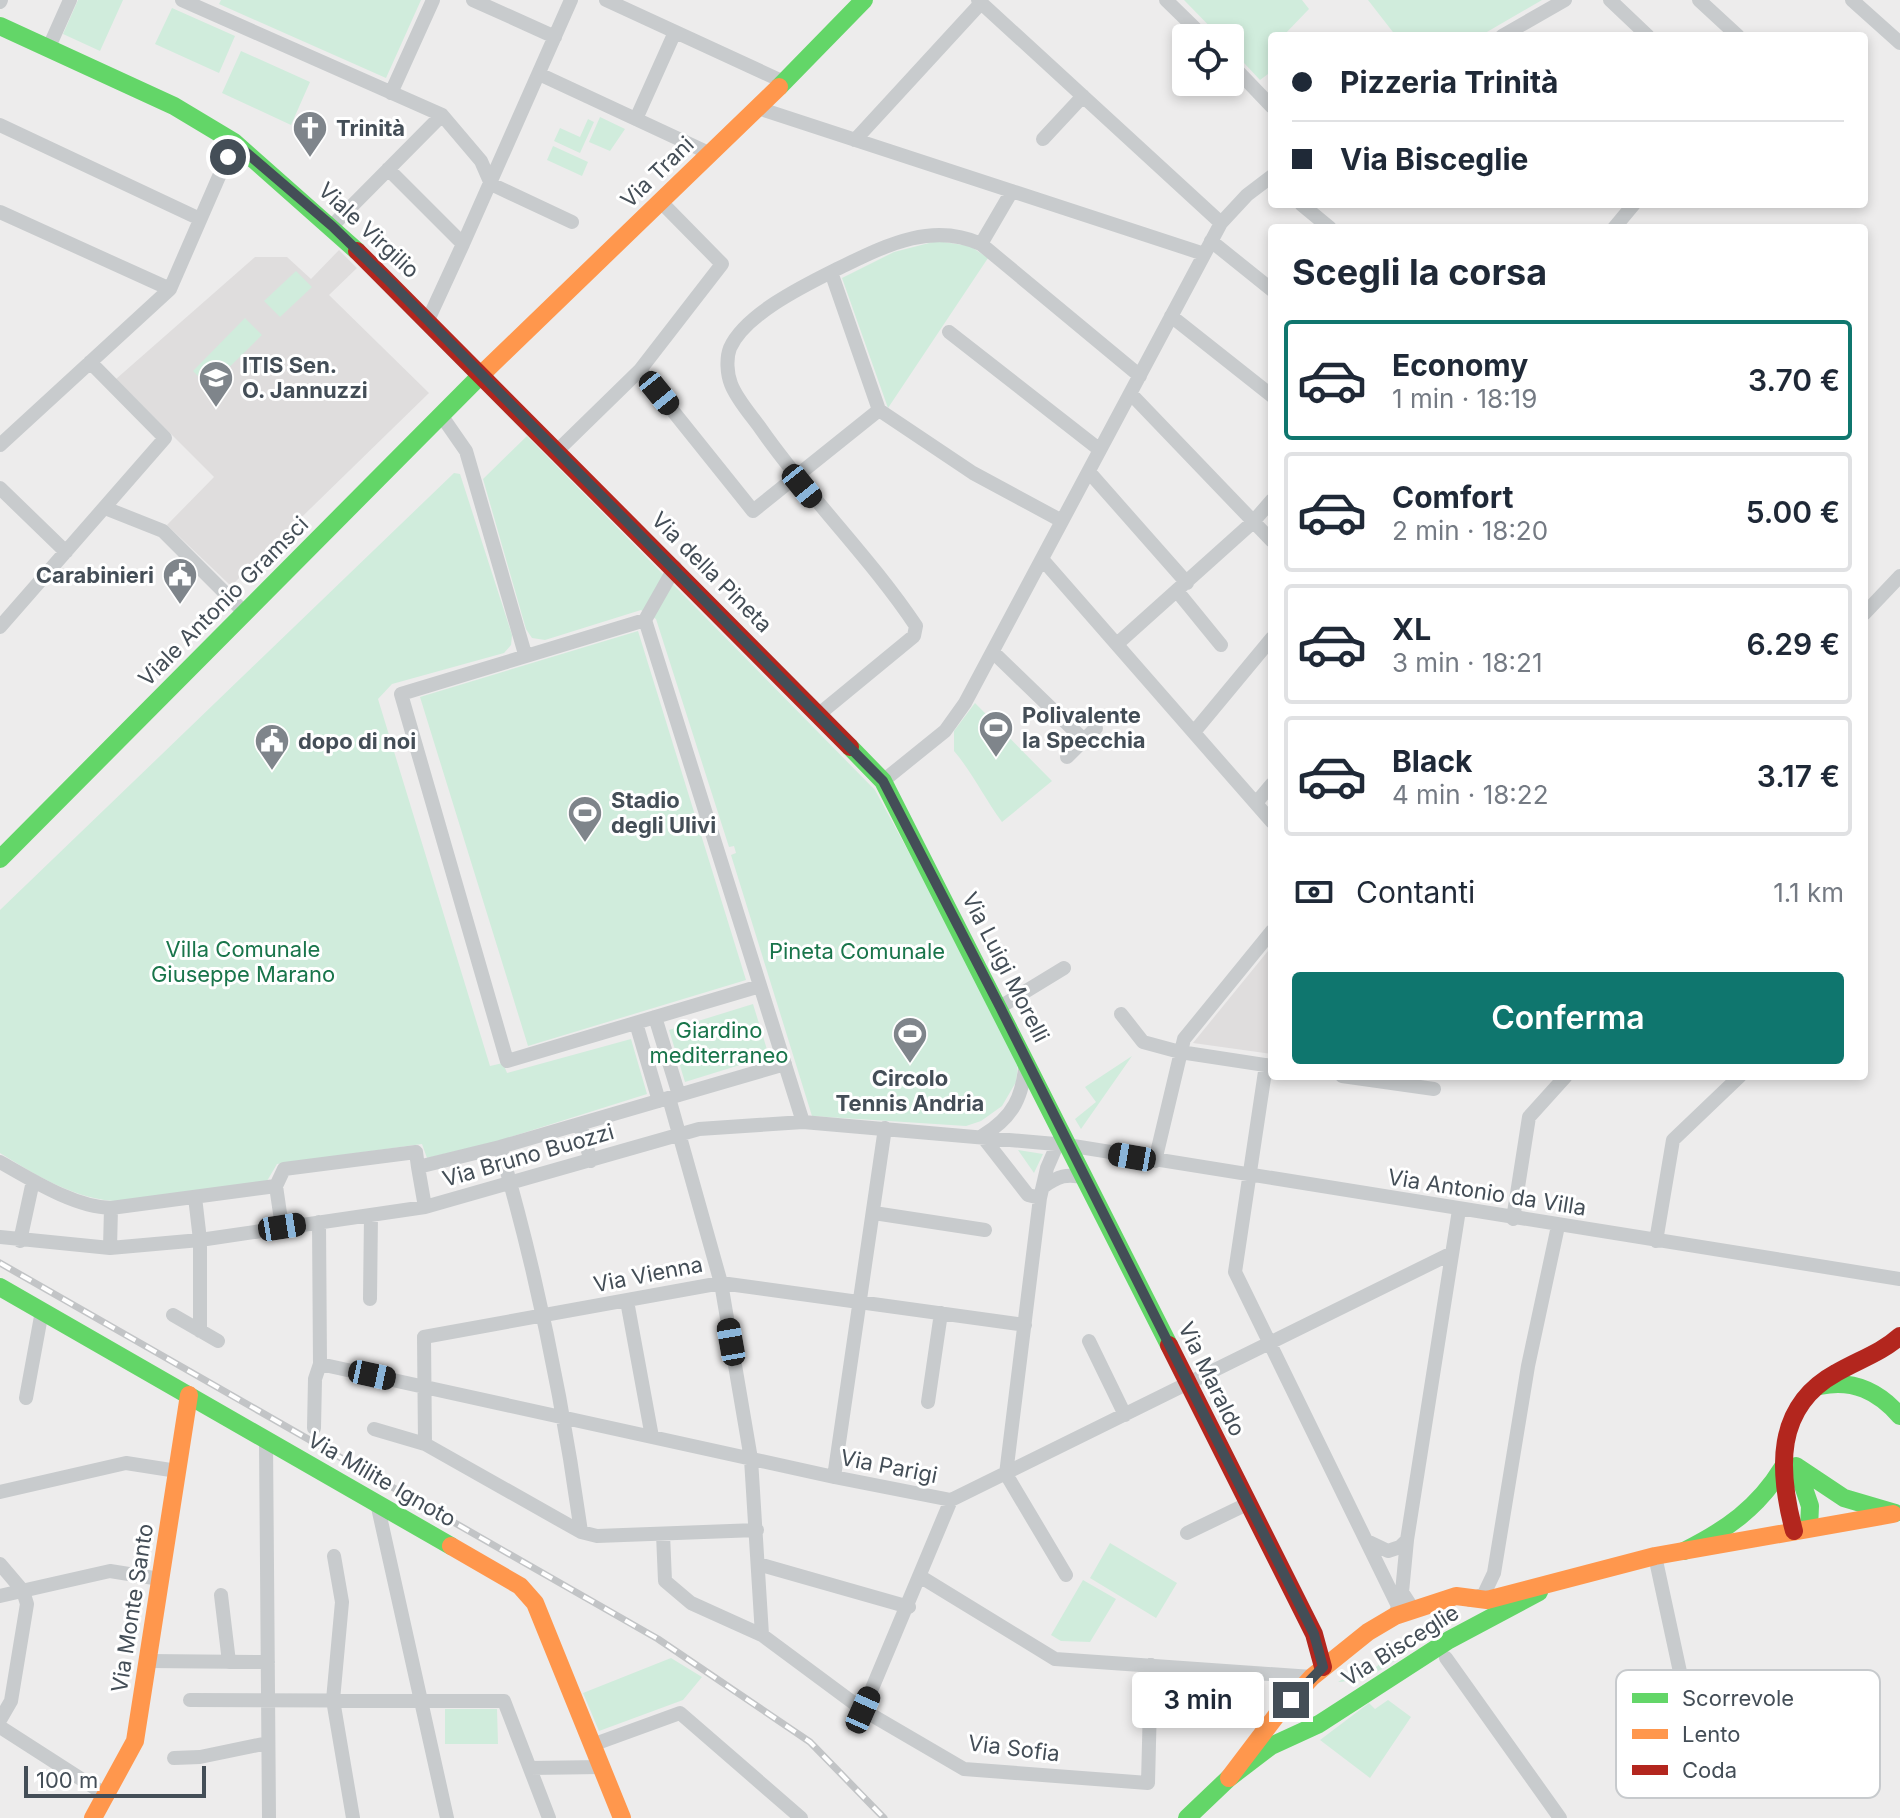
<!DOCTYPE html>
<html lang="it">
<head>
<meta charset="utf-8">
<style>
  :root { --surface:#fff; --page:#f6f6f7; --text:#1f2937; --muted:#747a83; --line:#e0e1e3; --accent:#0f766e }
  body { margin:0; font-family:Inter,sans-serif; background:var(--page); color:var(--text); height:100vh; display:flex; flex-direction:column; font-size:30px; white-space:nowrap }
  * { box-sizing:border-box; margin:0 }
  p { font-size:26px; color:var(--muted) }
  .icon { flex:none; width:44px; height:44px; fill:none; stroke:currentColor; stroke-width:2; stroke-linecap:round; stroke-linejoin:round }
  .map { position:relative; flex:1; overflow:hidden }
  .details { position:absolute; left:1268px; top:224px; width:600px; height:856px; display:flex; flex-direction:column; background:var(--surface); border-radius:8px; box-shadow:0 4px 12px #0003 }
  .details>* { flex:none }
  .top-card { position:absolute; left:1268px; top:32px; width:600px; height:176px; border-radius:8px; box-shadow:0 4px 12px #0003; display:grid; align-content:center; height:176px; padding:0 24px; background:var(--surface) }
  .fabs { position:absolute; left:1172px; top:24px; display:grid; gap:16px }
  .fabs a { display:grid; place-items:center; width:72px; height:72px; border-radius:8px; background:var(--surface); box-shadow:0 4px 12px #0003; font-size:40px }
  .scale { position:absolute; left:24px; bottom:20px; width:182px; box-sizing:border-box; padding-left:8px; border:4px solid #444e57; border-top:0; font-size:22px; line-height:28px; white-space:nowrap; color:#444e57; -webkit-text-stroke:6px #fff; paint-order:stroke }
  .end { position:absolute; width:36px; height:36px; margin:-18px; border:10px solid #444e57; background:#fff; box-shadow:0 0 0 4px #fff }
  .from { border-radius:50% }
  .bubble { position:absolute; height:56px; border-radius:8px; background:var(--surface); box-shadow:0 4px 12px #0003; font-size:26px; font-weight:600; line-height:56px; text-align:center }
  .car { position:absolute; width:24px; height:48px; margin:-24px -12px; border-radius:10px; box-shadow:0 0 6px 2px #0007; background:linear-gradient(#222 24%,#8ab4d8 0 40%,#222 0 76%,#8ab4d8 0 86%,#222 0) }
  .top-card b { display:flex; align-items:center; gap:28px; height:76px; font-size:30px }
  .top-card b+b { border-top:2px solid var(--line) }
  .top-card i { width:20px; height:20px; background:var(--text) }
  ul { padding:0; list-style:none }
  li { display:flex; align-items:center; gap:24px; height:120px; margin:0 16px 12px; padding:0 8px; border:4px solid var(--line); border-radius:8px }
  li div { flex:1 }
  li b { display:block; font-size:30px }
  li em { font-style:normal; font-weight:600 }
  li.on { border-color:var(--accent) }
  li>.icon { width:72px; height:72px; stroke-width:1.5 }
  h2 { padding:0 24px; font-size:36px; line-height:96px }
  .pay { display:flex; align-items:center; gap:20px; height:88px; padding:0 24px; font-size:30px }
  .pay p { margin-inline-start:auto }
  .cta { display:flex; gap:16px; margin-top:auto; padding:16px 24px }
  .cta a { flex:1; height:92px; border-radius:8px; background:var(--accent); color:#fff; font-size:32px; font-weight:600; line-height:92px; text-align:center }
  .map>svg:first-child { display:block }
  .education { fill:#dfdddd }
  .green { fill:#d0ecdc }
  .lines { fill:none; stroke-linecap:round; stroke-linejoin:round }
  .street { stroke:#c8cbcd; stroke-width:14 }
  .fast { stroke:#63d668; stroke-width:18 }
  .slow { stroke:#ff974d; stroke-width:18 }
  .jam { stroke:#b3261e; stroke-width:18 }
  .rail-casing { stroke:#c2c4c6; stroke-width:7 }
  .rail { stroke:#fff; stroke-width:4; stroke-dasharray:12; stroke-linecap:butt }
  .route { stroke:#444e57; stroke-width:10 }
  .labels { text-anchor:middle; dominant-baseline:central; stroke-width:6; stroke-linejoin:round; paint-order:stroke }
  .poi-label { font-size:22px; font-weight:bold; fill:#444e57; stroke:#fff; text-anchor:start }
  .street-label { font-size:22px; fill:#444e57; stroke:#fff }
  .park-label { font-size:22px; fill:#19754b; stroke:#fff }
  .key { fill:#fff; stroke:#c7cacd; stroke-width:2 }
  .key-label { font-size:22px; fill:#444e57 }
</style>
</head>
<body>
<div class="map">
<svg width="1900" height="1818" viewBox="0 0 1900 1818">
  <rect width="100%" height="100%" fill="#edecec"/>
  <path class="education" d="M339 250 357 268 329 295 429 393 231 586 167 525 214 477 116 379 255 257H287L311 279Z
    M1272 946V1054L1193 1043Z"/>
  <path class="green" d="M78 0H123L100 51 63 34Z
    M221 0H421L386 78 219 4Z
    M1184 0H1302L1309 9 1283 36H1272L1269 51 1272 55V71L1260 80 1230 48V38H1221Z
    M1368 0H1542L1480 36H1396Z
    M172 8 235 36 219 73 155 44Z
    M241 51 310 82 291 125 222 93Z
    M600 117 625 129 610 151 589 142Z
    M588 119 594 122 580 153 554 141 560 128 580 137Z
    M553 146 588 162 582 176 547 160Z
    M937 241 970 246 988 258 888 408 842 278 894 252Z
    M296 271 312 287 280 317 264 301Z
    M245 318 262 335 209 387 193 371Z
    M527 436 875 790 991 1004 1018 1064 1016 1082 1002 1106 981 1121 966 1126 812 1116 731 855 736 853 734 846 729 847 656 619 641 610 545 640 532 638 526 629 483 479Z
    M454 473 460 474 512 635 511 645 504 653 392 684 378 699 490 1066 503 1063 507 1073 631 1039 647 1094 498 1141 427 1158 422 1144 277 1164 267 1181 123 1201C79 1202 37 1176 0 1153V910Z
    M638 631 746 980 528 1046 420 697Z
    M975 703 1052 781 1002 822C985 799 972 772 954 751V731Z
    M753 1004 769 1056 685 1082 669 1030Z
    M1132 1056 1081 1129 1075 1119 1096 1102 1085 1087Z
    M1018 1150 1043 1154 1034 1173Z
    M1110 1543 1177 1583 1156 1618 1090 1578Z
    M1083 1580 1116 1599 1090 1642 1061 1641 1051 1635Z
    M1403 1648C1398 1668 1358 1681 1338 1682 1348 1675 1360 1678 1370 1672 1383 1663 1386 1653 1403 1648Z
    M671 1658 702 1677 683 1700 599 1731 583 1693Z
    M1388 1700 1411 1717 1370 1778 1320 1740 1369 1703 1375 1709Z
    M445 1709H497L498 1744H445Z"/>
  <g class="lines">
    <path class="street" d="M182 0 442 115 481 161 491 184 572 222
      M473 0 555 37
      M606 0 784 82
      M978 0 1221 223
      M1166 0 1205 38
      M1610 0 1648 36
      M1699 0 1738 36
      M1852 0 1900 43
      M0 2 1 0
      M1502 36 1565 0
      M49 47 70 0
      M1230 63 1272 107
      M539 74 711 154
      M391 93 433 0
      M758 108 1204 254
      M636 119 675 32
      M0 125 200 219
      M1043 139 1083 96
      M855 140 981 3
      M388 169 463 244 428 320
      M1301 204 1330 228
      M0 212 170 289
      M332 226 442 115
      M1614 228 1634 204
      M1211 241 1272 290
      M463 244 571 0
      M981 244 1012 191
      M831 272 879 410 973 473 1062 521
      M1171 316 1272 396
      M949 332 1100 450
      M640 370 753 511 879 410
      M1131 394 1272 541
      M441 415 466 451 525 654
      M0 445 170 289 234 142
      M557 451 640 370 722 264 661 202
      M1089 472 1187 583
      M0 488 66 552
      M105 508 163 531 245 613
      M1042 559 1272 822
      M1177 591 1221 645
      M1864 614 1900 576
      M645 620 675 567
      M0 627 165 438 90 362
      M1117 644 1253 522 1272 500
      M993 652 1084 740
      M818 715 914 636 916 626C870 557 809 498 761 429 752 416 737 400 731 384 727 374 726 358 730 348 745 314 805 285 837 269 883 247 930 221 981 244L1140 376
      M1194 732 1272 638
      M1067 757 1096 728
      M883 781 945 731 965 703 1221 223 1247 195 1272 176
      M1256 803 1272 784
      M760 986 507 1061 401 694 645 620C697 788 751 955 803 1122
      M1000 1007 1064 968
      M1121 1014 1143 1042 1180 1052 1272 1066
      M655 1017 679 1095
      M636 1023 659 1101
      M1266 1065 1235 1272 1398 1606 1395 1616
      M1342 1076 1434 1089
      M669 1098 721 1283 751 1459 762 1635
      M580 1124 591 1161
      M982 1136C1014 1117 1023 1096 1026 1060
      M982 1136 1028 1195 1040 1198
      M1060 1138 1047 1168 1040 1198 1006 1474 1066 1575
      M500 1147C537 1274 563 1401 581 1532
      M1155 1161 1184 1039 1272 931
      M0 1162C32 1180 74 1207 111 1208L276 1186 284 1169 416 1152 418 1167 500 1147 785 1064
      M418 1167 425 1207
      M276 1186 282 1227
      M1043 1187C1058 1176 1067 1173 1085 1178
      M195 1197 200 1240V1331
      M874 1213 985 1230
      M1513 1219 1529 1117 1566 1076
      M0 1237 110 1248 200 1240 425 1207 699 1129 803 1122 1067 1145 1900 1279
      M20 1241 33 1181
      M1656 1241 1673 1140 1740 1076
      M110 1248 111 1208
      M370 1299 371 1215
      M627 1301 652 1437
      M173 1315 218 1341
      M1089 1341 1125 1415
      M320 1364 834 1477 951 1500 1452 1253
      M26 1398 42 1311
      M928 1402 941 1313
      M314 1428 315 1379 320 1364 319 1222
      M374 1429 425 1444 581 1532 597 1536 757 1530
      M266 1441 269 1818
      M425 1444 424 1337 721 1283 1025 1325
      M834 1477 885 1128
      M0 1492 126 1463 177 1471
      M377 1503 447 1818
      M1187 1533 1247 1504
      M663 1534 665 1581 691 1603 762 1635 863 1710 964 1769 1148 1783 1151 1665
      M1367 1541 1388 1551 1400 1547 1407 1540
      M334 1556 342 1602 333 1700 353 1818
      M1655 1556 1688 1709
      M0 1564 23 1591 27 1604 11 1701 0 1720
      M758 1564 909 1607
      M921 1577 1055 1659 1312 1677
      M221 1595 229 1662
      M0 1596 110 1571 160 1579
      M1470 1600 1484 1594 1494 1573 1528 1366 1558 1226
      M1411 1606 1402 1592 1407 1540 1459 1210
      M1446 1658 1560 1818
      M148 1661 268 1662
      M190 1700 504 1701 549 1818
      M863 1710 951 1500
      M0 1727 106 1795
      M592 1745 680 1713 801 1818
      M174 1758 200 1757 268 1743
      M530 1768 601 1767"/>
    <path class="fast" d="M0 26 174 106 234 142 357 251
      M779 87 864 0
      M850 747 883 781 1169 1345
      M0 859 487 369
      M0 1287 451 1546
      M1820 1386C1853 1379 1878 1391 1900 1416
      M1796 1466 1844 1498 1895 1513
      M1797 1468 1810 1506 1809 1528
      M1684 1551C1726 1530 1758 1508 1783 1467
      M1187 1818 1229 1778 1271 1746 1319 1724 1449 1640 1539 1592"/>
    <path class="slow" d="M487 369 779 87
      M451 1546 520 1586 535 1603 622 1818
      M1229 1778 1276 1716 1312 1677 1368 1632 1395 1616 1456 1596 1487 1600 1655 1556 1893 1514
      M93 1818 135 1741 189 1395"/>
    <path class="jam" d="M357 251 850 747
      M1169 1345 1314 1634 1323 1667
      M1794 1531C1778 1471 1774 1407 1836 1373 1858 1360 1881 1353 1900 1336"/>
    <defs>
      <path id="rail" d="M0 1263 658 1639 810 1742 884 1818"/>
    </defs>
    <use href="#rail" class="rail-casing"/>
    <use href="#rail" class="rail"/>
  </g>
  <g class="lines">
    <path class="route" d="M228 157 234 142 332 226 390 282 883 781 1000 1007 1314 1634 1323 1667 1291 1700"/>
  </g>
  <defs>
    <symbol id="church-pin" viewBox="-11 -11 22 30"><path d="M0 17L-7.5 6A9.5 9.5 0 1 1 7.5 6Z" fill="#7f858b" stroke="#fff"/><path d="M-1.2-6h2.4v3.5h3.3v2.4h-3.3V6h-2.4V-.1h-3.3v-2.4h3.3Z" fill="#fff"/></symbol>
    <symbol id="university-pin" viewBox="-11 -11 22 30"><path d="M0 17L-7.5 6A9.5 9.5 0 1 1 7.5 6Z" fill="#7f858b" stroke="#fff"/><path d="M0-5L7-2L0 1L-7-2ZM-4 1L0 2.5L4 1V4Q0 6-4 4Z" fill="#fff"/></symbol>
    <symbol id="civic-pin" viewBox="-11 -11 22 30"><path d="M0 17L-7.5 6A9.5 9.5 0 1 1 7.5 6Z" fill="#7f858b" stroke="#fff"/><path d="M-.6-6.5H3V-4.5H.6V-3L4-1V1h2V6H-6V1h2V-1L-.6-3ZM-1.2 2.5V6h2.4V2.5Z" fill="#fff"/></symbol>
    <symbol id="stadium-pin" viewBox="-11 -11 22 30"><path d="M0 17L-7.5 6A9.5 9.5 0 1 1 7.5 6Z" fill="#7f858b" stroke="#fff"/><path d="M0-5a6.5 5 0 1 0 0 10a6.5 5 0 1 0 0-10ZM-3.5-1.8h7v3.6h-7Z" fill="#fff"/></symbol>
  </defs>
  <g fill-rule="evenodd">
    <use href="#church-pin" x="290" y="108" width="40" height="54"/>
    <use href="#university-pin" x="196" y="358" width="40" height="54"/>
    <use href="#civic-pin" x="160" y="555" width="40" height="54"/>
    <use href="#stadium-pin" x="976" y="708" width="40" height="54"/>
    <use href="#civic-pin" x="252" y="721" width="40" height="54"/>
    <use href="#stadium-pin" x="565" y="793" width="40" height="54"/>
    <use href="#stadium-pin" x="890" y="1014" width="40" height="54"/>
  </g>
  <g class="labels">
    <g class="poi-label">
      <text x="336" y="128">Trinità</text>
      <text x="242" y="365">ITIS Sen.<tspan x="242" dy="25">O. Jannuzzi</tspan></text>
      <text x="154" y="575" text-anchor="end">Carabinieri</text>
      <text x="1022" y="715">Polivalente<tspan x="1022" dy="25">la Specchia</tspan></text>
      <text x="298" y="741">dopo di noi</text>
      <text x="611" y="800">Stadio<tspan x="611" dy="25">degli Ulivi</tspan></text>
      <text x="910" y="1078" text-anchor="middle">Circolo<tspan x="910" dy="25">Tennis Andria</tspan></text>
    </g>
    <g class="street-label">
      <text transform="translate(657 172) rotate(-44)">Via Trani</text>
      <text transform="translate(369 230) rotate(43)">Viale Virgilio</text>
      <text transform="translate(712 572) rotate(45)">Via della Pineta</text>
      <text transform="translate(223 601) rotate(-45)">Viale Antonio Gramsci</text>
      <text transform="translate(1006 967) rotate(63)">Via Luigi Morelli</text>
      <text transform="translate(528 1155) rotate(-16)">Via Bruno Buozzi</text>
      <text transform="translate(1487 1192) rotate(9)">Via Antonio da Villa</text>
      <text transform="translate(648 1274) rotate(-11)">Via Vienna</text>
      <text transform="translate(1212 1379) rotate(64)">Via Maraldo</text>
      <text transform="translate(889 1466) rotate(11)">Via Parigi</text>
      <text transform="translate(382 1479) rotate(30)">Via Milite Ignoto</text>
      <text transform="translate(132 1608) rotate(-81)">Via Monte Santo</text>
      <text transform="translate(1400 1645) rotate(-32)">Via Bisceglie</text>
      <text transform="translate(1014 1748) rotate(7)">Via Sofia</text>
    </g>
    <g class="park-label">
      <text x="243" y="949">Villa Comunale<tspan x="243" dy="25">Giuseppe Marano</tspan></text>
      <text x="857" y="951">Pineta Comunale</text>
      <text x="719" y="1030">Giardino<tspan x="719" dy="25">mediterraneo</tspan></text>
    </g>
  </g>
  <rect x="1616" y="1670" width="264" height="128" rx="12" class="key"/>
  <rect x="1632" y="1693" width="36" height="10" fill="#63d668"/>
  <rect x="1632" y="1729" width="36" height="10" fill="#ff974d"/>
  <rect x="1632" y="1765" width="36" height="10" fill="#b3261e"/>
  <g class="key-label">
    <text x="1682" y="1706">Scorrevole</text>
    <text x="1682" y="1742">Lento</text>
    <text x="1682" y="1778">Coda</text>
  </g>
</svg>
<div class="fabs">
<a><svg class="icon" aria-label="locate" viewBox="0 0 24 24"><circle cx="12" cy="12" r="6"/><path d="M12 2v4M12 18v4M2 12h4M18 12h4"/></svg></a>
</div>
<div class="scale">100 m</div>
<i class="end from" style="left:228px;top:157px"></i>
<i class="end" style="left:1291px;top:1700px"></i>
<div class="bubble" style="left:1132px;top:1672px;width:132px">3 min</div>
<i class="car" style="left:659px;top:393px;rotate:141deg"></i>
<i class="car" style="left:802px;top:486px;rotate:141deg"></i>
<i class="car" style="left:1132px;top:1157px;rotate:280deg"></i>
<i class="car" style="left:282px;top:1227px;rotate:81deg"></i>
<i class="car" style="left:731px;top:1342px;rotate:350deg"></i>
<i class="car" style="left:372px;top:1375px;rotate:102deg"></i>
<i class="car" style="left:863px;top:1710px;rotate:24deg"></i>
<div class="top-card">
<b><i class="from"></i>Pizzeria Trinità</b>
<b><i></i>Via Bisceglie</b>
</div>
<section class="details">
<h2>Scegli la corsa</h2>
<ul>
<li class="on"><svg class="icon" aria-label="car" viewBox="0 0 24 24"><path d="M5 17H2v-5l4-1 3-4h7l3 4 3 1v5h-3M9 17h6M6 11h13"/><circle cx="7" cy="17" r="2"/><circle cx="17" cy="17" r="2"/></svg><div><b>Economy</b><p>1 min · 18:19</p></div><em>3.70 €</em></li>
<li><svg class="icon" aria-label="car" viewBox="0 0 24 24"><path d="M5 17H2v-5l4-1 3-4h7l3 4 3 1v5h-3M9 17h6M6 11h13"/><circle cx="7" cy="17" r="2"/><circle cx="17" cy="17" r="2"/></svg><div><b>Comfort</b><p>2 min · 18:20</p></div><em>5.00 €</em></li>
<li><svg class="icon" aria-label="car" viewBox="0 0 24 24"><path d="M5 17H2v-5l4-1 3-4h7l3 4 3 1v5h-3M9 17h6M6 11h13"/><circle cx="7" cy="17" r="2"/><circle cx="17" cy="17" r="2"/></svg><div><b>XL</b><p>3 min · 18:21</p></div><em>6.29 €</em></li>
<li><svg class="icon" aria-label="car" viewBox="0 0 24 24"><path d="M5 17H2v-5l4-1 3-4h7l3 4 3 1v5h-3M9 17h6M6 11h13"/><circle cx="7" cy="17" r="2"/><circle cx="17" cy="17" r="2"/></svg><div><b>Black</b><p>4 min · 18:22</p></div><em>3.17 €</em></li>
</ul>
<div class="pay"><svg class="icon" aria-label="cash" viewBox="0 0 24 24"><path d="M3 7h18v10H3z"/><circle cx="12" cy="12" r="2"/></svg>Contanti<p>1.1 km</p></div>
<div class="cta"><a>Conferma</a></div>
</section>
</div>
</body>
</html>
